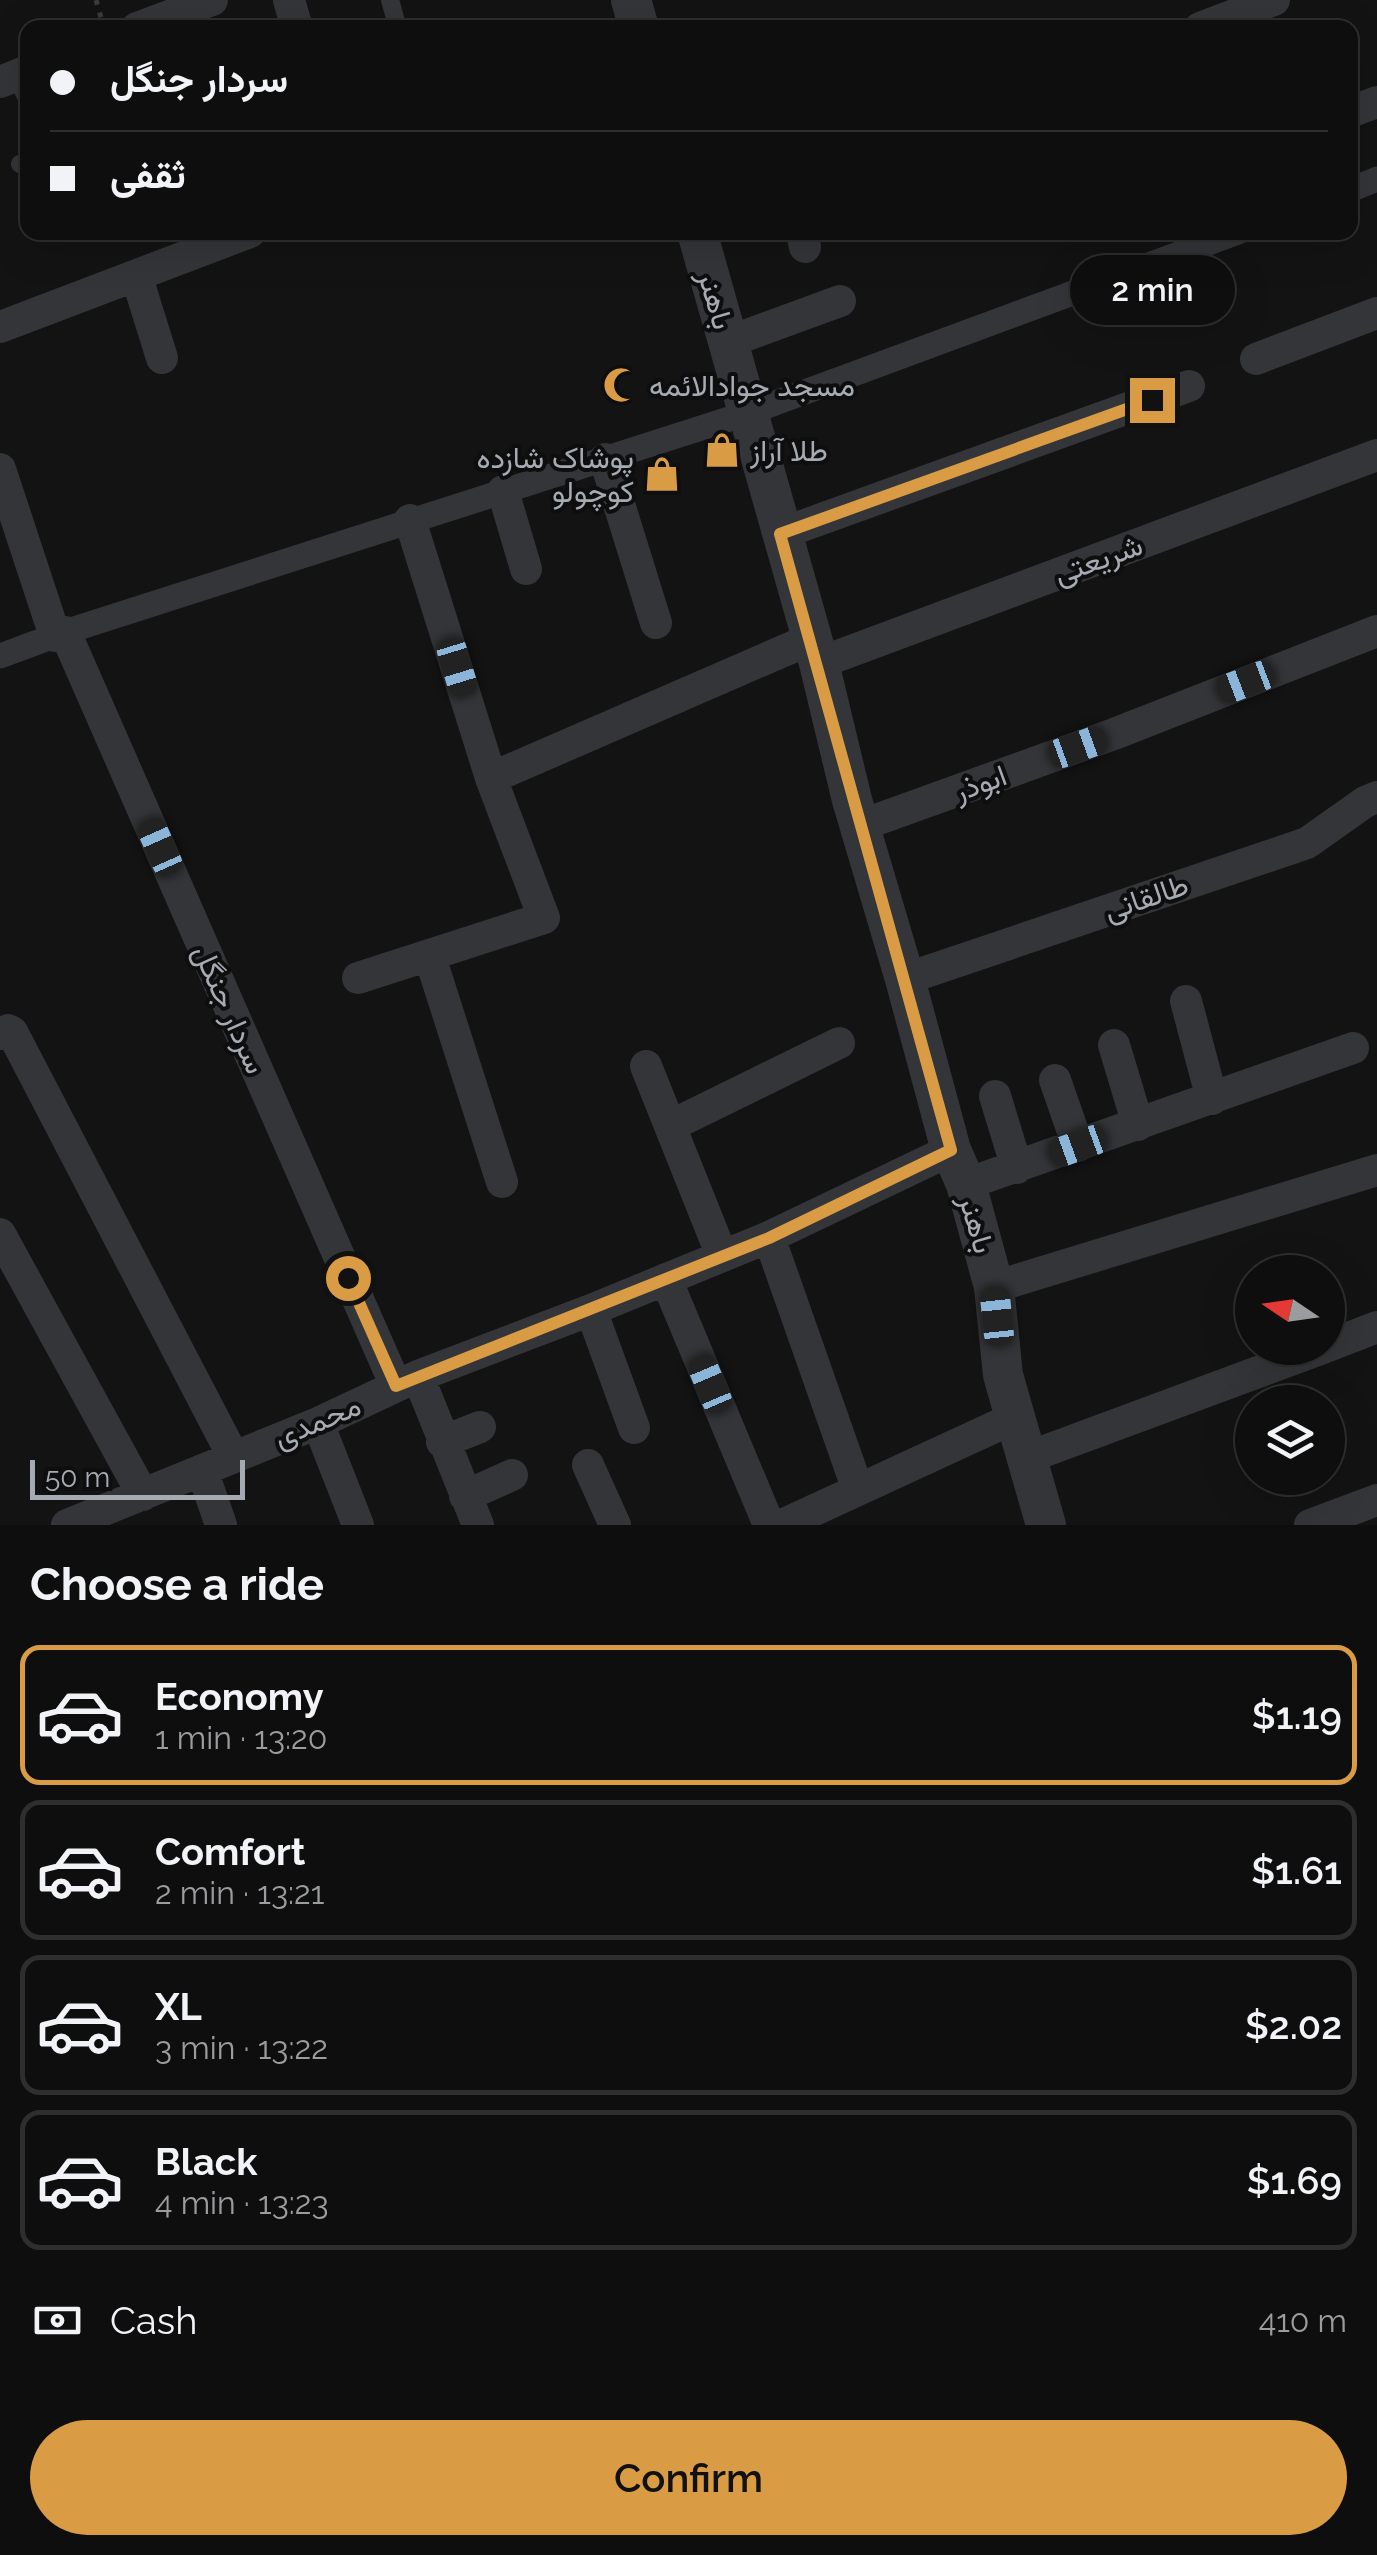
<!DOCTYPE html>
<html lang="en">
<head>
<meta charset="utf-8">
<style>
  :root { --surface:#0e0e0f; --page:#1c1c1d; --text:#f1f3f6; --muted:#9b9c9e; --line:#2e2e2f; --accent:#d99c45 }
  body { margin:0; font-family:Raleway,Vazirmatn,sans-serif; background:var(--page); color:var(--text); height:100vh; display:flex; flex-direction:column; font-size:38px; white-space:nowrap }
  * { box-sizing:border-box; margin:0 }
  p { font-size:32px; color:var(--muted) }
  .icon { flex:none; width:55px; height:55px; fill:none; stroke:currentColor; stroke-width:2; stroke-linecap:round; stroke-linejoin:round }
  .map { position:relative; height:1525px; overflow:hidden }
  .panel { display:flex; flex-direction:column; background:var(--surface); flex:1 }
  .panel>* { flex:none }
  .hud { position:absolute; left:20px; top:20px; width:1338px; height:220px; border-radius:20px; box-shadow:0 10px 40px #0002,0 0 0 2px var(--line); display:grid; align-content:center; height:220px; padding:0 30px; background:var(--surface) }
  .needle { width:65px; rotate:283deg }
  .buttons { position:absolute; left:1235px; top:1255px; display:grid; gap:20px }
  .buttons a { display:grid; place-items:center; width:110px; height:110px; border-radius:50%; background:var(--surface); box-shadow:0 10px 40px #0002,0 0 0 2px var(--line); font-size:50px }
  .scale { position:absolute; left:30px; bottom:25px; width:215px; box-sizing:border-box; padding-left:10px; border:5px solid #a6abb3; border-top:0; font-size:28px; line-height:35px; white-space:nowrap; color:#a6abb3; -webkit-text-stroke:8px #0e0e0f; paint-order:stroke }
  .end { position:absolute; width:45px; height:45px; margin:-22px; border:12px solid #d99c45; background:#111; box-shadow:0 0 0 5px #111 }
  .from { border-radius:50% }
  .bubble { position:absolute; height:70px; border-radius:35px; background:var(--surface); box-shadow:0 10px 40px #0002,0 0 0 2px var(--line); font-size:32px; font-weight:600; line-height:70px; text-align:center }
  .car { position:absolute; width:30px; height:60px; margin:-30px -15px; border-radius:12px; box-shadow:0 0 8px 2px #0007; background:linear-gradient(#222 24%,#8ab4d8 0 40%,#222 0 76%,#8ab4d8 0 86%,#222 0) }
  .hud b { display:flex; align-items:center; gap:35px; height:95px; font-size:38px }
  .hud b+b { border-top:2px solid var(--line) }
  .hud i { width:25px; height:25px; background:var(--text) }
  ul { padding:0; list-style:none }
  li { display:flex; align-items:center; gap:30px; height:140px; margin:0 20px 15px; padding:0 10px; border:5px solid var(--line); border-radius:20px }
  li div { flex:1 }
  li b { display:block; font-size:38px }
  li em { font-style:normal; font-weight:600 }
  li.selected { border-color:var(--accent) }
  li>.icon { width:90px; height:90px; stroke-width:1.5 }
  h2 { padding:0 30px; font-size:45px; line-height:120px }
  .pay { display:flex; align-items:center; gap:25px; height:110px; padding:0 30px; font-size:38px }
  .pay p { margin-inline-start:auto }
  .primary-button { display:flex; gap:20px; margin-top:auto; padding:20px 30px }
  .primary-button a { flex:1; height:115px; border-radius:60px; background:var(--accent); color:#111; font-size:40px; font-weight:600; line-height:115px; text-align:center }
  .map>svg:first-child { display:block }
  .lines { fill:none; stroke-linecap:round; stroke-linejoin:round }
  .path { stroke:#3a3c3f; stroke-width:5; stroke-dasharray:5 8; stroke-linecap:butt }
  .service { stroke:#343538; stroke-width:18 }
  .pedestrian { stroke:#343538; stroke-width:25 }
  .minor { stroke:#343538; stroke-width:32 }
  .tertiary { stroke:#343538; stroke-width:40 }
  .route { stroke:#d99c45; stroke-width:12 }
  .labels { text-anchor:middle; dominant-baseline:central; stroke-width:8; stroke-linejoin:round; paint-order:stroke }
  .street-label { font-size:30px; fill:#a6abb3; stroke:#0e0e0f }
  .poi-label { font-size:30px; fill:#a6abb3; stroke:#0e0e0f; text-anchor:start }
</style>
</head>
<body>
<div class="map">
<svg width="1377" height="1525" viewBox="0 0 1377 1525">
  <rect width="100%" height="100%" fill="#131314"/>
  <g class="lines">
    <path class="path" d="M96 0 104 28"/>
    <path class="service" d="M390 0 398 28
      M478 28 479 27
      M16 75 28 101
      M20 164 28 161"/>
    <path class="pedestrian" d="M1350 190 1377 179
      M0 656 65 632 748 413 1238 232"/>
    <path class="minor" d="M289 0 297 28
      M137 28 212 0
      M1200 28 1274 0
      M0 82 28 71
      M1350 112 1377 102
      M802 232 805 247
      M138 281 162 358
      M0 327 250 232
      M728 342 840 301
      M1256 359 1377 313
      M605 459 656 623
      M0 469 55 636
      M503 491 526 569
      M780 534 1189 386
      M65 632 396 1386
      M819 663 1377 455
      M491 778 811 639
      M862 825 1114 734 1377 631
      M430 957 502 1182
      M358 978 544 918 491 778 410 520
      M905 979 1307 843 1365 802 1377 797
      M1186 1001 1212 1099
      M0 1034 8 1030 12 1032 233 1456
      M1114 1045 1138 1125
      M646 1066 722 1256
      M1055 1080 1078 1146
      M995 1096 1017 1168
      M670 1126 839 1043
      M966 1184 1353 1048
      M0 1234 143 1495
      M769 1237 858 1490
      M666 1279 769 1525
      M994 1287 1377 1170
      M591 1310 634 1428
      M1328 1346 1377 1327
      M418 1376 478 1525
      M318 1423 358 1525
      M442 1442 480 1427
      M1026 1458 1323 1348
      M588 1465 615 1525
      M202 1470 221 1525
      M465 1496 512 1475
      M67 1525 318 1423 418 1376 591 1310 769 1237 951 1150
      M782 1525 1014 1418
      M1310 1525 1377 1500"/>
    <path class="tertiary" d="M631 0 639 28
      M697 232 819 663 852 800 905 979 951 1150 966 1184 994 1287 1003 1375 1046 1525"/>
  </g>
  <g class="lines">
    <path class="route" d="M348 1278 396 1386 769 1238 951 1150 780 534 1152 400"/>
  </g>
  <defs>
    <symbol id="mosque-bare" viewBox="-9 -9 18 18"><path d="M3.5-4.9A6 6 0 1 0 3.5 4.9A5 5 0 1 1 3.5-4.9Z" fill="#d99c45" stroke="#0e0e0f" stroke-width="2.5" paint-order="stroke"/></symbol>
    <symbol id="shop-bare" viewBox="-9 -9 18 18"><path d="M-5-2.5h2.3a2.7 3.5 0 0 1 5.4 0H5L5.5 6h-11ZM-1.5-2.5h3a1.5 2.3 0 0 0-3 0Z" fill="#d99c45" stroke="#0e0e0f" stroke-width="2.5" paint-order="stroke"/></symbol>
  </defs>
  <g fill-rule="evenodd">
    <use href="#mosque-bare" x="596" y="360" width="50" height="50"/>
    <use href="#shop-bare" x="697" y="425" width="50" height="50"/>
    <use href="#shop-bare" x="637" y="449" width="50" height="50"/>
  </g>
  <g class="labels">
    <g class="street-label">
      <text transform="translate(716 300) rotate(74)">باهنر</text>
      <text transform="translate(1098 559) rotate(-20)">شریعتی</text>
      <text transform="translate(980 783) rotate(-20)">ابوذر</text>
      <text transform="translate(1146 897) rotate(-19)">طالقانی</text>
      <text transform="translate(230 1009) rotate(66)">سردار جنگل</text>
      <text transform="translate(977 1224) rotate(74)">باهنر</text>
      <text transform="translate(317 1421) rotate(-23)">محمدی</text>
    </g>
    <g class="poi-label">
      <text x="649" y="385">مسجد جوادالائمه</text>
      <text x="750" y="450">طلا آراز</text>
      <text x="634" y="457" text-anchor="end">پوشاک شازده<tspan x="634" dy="34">کوچولو</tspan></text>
    </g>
  </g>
</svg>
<div class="buttons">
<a><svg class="needle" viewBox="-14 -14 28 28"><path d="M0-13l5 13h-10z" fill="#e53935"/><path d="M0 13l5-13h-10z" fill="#9b9c9e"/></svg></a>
<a><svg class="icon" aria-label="layers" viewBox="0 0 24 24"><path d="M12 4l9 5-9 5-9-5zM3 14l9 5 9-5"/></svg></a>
</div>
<div class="scale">50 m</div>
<i class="end from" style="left:348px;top:1278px"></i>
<i class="end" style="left:1152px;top:400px"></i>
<div class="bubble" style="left:1070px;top:255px;width:165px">2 min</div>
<i class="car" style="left:457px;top:667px;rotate:163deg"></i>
<i class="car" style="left:1246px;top:682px;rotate:249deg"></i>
<i class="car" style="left:1078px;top:747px;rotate:70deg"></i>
<i class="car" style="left:160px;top:847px;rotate:336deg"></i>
<i class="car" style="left:1078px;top:1146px;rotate:250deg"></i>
<i class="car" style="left:997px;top:1316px;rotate:354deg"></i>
<i class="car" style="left:710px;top:1384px;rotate:337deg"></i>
<div class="hud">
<b><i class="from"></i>سردار جنگل</b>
<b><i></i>ثقفی</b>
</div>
</div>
<section class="panel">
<h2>Choose a ride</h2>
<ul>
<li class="selected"><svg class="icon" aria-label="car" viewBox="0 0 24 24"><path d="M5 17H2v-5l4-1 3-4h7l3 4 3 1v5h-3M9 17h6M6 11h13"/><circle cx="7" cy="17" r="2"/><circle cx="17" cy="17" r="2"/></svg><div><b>Economy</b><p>1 min · 13:20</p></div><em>$1.19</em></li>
<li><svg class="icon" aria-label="car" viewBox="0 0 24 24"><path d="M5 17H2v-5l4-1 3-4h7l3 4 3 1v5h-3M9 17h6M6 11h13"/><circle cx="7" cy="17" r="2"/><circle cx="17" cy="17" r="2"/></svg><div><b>Comfort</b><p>2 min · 13:21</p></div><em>$1.61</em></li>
<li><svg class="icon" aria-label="car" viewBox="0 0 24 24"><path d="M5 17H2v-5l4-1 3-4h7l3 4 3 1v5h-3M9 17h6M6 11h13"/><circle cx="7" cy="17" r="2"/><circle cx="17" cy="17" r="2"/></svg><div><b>XL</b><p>3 min · 13:22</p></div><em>$2.02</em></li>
<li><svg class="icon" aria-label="car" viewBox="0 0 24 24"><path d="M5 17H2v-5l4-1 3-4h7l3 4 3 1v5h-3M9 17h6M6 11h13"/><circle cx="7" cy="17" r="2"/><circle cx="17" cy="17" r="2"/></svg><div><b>Black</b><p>4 min · 13:23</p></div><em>$1.69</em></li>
</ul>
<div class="pay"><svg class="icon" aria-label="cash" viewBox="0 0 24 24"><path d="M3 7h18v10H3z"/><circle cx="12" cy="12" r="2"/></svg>Cash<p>410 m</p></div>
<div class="primary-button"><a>Confirm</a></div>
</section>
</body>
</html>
